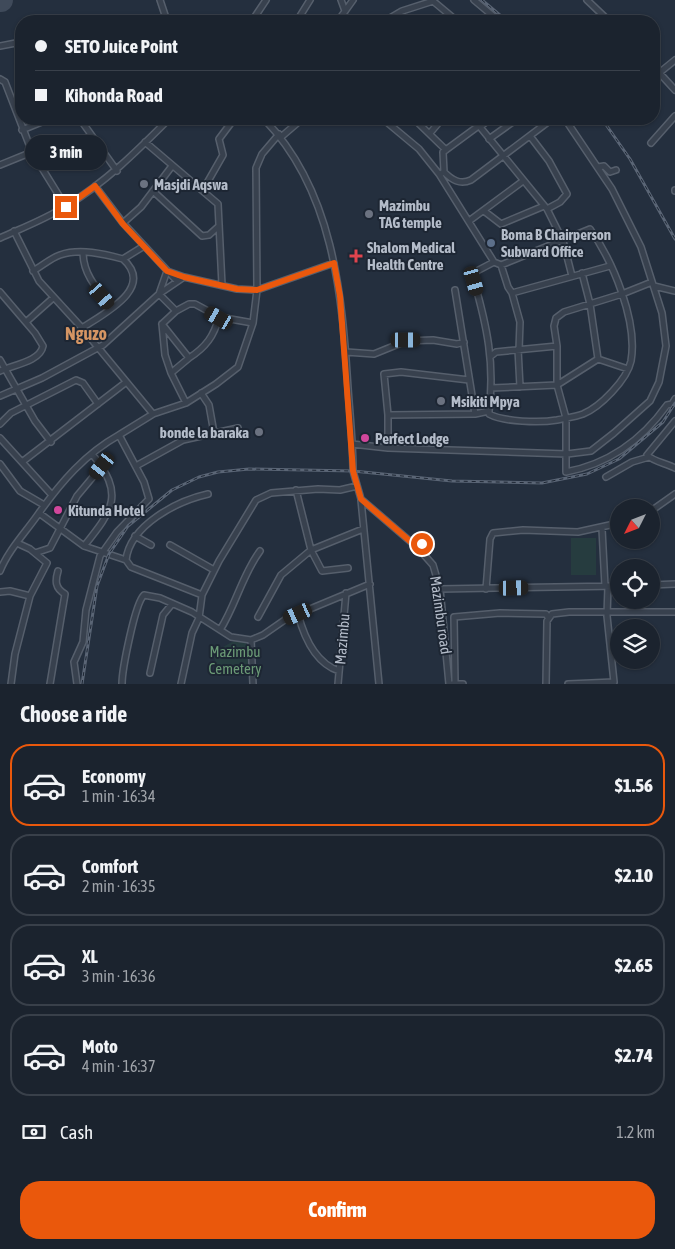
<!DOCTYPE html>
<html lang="en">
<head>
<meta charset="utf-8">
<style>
  :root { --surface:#1b232e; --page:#282f3a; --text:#f1f3f6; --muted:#a0a4aa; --line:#39404a; --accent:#ea580c }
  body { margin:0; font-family:"Asap Condensed",sans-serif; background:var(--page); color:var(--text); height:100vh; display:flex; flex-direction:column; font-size:19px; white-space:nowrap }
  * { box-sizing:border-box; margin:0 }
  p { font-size:16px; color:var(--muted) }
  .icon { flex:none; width:28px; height:28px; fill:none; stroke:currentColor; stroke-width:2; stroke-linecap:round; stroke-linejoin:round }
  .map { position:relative; height:684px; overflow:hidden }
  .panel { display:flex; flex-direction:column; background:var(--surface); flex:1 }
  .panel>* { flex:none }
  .guide { position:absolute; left:15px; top:15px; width:645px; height:110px; border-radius:20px; box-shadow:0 1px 4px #0004,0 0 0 1px var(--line); display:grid; align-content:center; height:110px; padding:0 20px; background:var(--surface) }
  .needle { width:32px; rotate:228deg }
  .buttons { position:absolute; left:610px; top:499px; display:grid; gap:10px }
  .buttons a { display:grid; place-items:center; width:50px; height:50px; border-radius:50%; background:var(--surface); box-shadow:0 1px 4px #0004,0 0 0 1px var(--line); font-size:25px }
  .end { position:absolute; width:22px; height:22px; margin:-11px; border:6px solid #ea580c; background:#fff; box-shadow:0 0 0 2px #fff }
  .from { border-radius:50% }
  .bubble { position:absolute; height:35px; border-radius:18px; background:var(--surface); box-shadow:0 1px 4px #0004,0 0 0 1px var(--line); font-size:16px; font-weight:800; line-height:35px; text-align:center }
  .car { position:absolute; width:15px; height:30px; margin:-15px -8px; border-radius:6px; box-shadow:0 0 4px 1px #0007; background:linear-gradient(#222 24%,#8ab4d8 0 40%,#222 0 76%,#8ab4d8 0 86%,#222 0) }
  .guide b { display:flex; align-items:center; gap:18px; height:48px; font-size:19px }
  .guide b+b { border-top:1px solid var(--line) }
  .guide i { width:12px; height:12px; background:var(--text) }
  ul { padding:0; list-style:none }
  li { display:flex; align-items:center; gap:15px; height:82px; margin:0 10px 8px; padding:0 10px; border:2px solid var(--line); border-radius:20px }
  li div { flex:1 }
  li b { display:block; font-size:19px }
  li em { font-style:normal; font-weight:800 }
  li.active { border-color:var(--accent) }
  li>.icon { width:45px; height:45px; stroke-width:1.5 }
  h2 { padding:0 20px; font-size:22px; line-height:60px }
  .pay { display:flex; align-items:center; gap:12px; height:55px; padding:0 20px; font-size:19px }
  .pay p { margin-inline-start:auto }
  .cta { display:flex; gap:10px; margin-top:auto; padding:10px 20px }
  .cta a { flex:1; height:58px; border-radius:20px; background:var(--accent); color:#fff; font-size:20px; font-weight:800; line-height:58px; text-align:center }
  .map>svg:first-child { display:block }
  .green { fill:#263c3f }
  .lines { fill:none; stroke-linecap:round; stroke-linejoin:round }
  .runway { stroke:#3f4a5a; stroke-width:24 }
  .minor-casing { stroke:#565f6c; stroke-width:8 }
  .minor { stroke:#38414e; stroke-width:5 }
  .rail-casing { stroke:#5a6575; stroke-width:3 }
  .rail { stroke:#1d2633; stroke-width:1; stroke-dasharray:4; stroke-linecap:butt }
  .route { stroke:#ea580c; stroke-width:6 }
  .worship-dot { fill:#6b7280; stroke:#1d2633; stroke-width:2 }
  .service-dot { fill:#5c6f8a; stroke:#1d2633; stroke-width:2 }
  .health-dot { fill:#e0444e; stroke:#1d2633; stroke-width:2 }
  .hotel-dot { fill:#d1479c; stroke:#1d2633; stroke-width:2 }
  .labels { text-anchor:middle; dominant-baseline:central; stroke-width:4; stroke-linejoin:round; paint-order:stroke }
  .poi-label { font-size:15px; font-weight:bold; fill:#b4bcc9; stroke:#1d2633; text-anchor:start }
  .street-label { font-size:15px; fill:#b4bcc9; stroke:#1d2633 }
  .park-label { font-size:15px; fill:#6b9a76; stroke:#1d2633 }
  .quarter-label { font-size:18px; font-weight:bold; fill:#d59563; stroke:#1d2633 }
</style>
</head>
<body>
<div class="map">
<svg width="675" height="684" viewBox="0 0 675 684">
  <rect width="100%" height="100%" fill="#242f3e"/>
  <path class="green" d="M571 538H596V575H571Z
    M234 641 245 642 253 655 252 675H220L214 657 221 648Z"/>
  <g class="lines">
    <path class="runway" d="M0 0H1"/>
    <defs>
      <path id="minor" d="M160 0 167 21
        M341 0 345 11
        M474 0 499 21
        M587 0 609 21
        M252 21 266 0
        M307 21 300 16 310 0
        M338 21 353 0
        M385 21 402 11 433 1 457 21
        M0 46 21 42
        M654 67 675 90
        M659 73 675 60
        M0 79 5 82 32 152 66 207
        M80 119 117 171
        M264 119C333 190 342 293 348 388 350 416 353 443 353 471L361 499 418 548 433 565 440 589 449 684
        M383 119 419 149 439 174 494 262
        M414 119 446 150
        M468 119 480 127 547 209 563 241 572 276
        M480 127 490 119
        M22 130 49 119
        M430 133 442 119
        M530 136 549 161 567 194 560 202 547 209
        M281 137 302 119
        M489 139 517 119
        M145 142 218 204 222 285
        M651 143 675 116
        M0 165 32 152
        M598 167 604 166 610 172 616 170
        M444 172C452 180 460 185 471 180L552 119
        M442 173 444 172 443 152 477 127
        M95 186 123 223 177 281
        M203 190 223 155 219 139 234 119
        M153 191 202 236 209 235 219 226
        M675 191V190
        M484 211 501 224 544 206
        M469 221 523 181
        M123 223 141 207 172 166
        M14 231 39 281 82 328 153 414
        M0 238C22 228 46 219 66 206 105 183 137 151 169 119
        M83 252C83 275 98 290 112 307
        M501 265 508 287 512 293 610 266
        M33 271C42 266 51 258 60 255 80 248 104 254 123 259L144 246
        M582 273 590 304 598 359 628 369
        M652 282 622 294 564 312 556 318 554 326 557 346V385L566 418V472C608 464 642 440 667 405L672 404 675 399
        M654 286 675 291
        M455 290 475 414
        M0 292 35 333 43 346C40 362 12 365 0 371
        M512 293 520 322 519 350
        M176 311 159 294 167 271 184 277
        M219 317C214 336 206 347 189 358L162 324 176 311 189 304H195L219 317 253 323
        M26 322 53 298
        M162 324 165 355 171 373
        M82 328C105 313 155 288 123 259
        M518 349 520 387
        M346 352 374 354 406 341 433 340 457 344 464 342
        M491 356 496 352 557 346
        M0 360 35 421 51 442
        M491 388 557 385 598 359
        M201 393 209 405 214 433
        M0 396 42 378 103 345 159 294 184 277 237 289 257 290 334 263
        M186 403 171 373 189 358
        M388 415 475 414 489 411C495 364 487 326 474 281L475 272 494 262 501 265 590 229C613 261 638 322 631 361 627 380 600 407 583 414 575 417 566 418 557 420 540 423 504 422 489 414V411
        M675 421 647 455C654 462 666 463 675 468
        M0 424 11 413 76 380 83 383 98 404
        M0 438 51 494
        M352 444 388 448 567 454 591 451 614 433 650 401 659 382 666 346 662 313 641 247 612 189 565 119
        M388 448V415L384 374 401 372 469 380
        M22 462 125 383
        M0 464 20 491 44 505
        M136 466 183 440 238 428
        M606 477 632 462 649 457
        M296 490 311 550 322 571 348 568
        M361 500 379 684
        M651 511 675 494
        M39 513 84 546 126 560 131 567 202 595
        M602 529 605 586
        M135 536 151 545
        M170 545 214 570
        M84 546C113 510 125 494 92 454
        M35 553 50 548 77 496 102 466
        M126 560C130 525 177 501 208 494
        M0 571C9 549 26 532 39 513 61 482 85 454 119 435
        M651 585 675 584
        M440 589 619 586
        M486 589 490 539 493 533 523 530 578 532 619 523
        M0 592 10 591 30 596
        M298 614C304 637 315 663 339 671
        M258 617 281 575 311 550 363 529
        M220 630C236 605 242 575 260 551
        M251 640 253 684
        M150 673 163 615 172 604
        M455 683 454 617 500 613 546 614 548 617
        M11 684 15 654 30 596 47 563 30 549 17 543
        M50 684 65 594C55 588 55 581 58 571
        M77 684 74 662 83 642 86 610 100 556 117 532 149 499 144 482 119 435 153 414 186 403 216 384 238 367 253 323 257 290 256 168 262 154 279 134
        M122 684C122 670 135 603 144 595L160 598 192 612 231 637 251 640 263 635 286 619 370 584
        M181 684 192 633 199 618 202 595 219 561 256 500 271 493 318 489 340 490 357 486
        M338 684 346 593
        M452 684H463
        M546 684 547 621 552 614 569 612H675
        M568 684 614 682 607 616 608 586"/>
    </defs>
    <use href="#minor" class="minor-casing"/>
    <use href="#minor" class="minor"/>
    <defs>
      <path id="rail" d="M482 0 507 21
        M602 119 630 159 675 239
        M82 684 97 586 109 554 128 526 172 490 199 477 218 472 249 469 353 471 452 481 542 483 587 474 619 459 663 422 675 403"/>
    </defs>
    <use href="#rail" class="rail-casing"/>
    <use href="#rail" class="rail"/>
  </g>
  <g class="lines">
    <path class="route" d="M66 207 95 186 123 224 167 271 184 277 237 289 257 290 334 263 340 296 353 471 361 499 418 548 422 544"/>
  </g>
  <g class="worship-dot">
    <circle cx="144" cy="184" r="5"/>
    <circle cx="369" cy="214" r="5"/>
    <circle cx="441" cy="401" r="5"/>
    <circle cx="259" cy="432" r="5"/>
  </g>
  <circle class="service-dot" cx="491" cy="243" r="5"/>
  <path class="health-dot" d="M353.5 248.5h5v5h5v5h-5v5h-5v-5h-5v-5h5z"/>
  <g class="hotel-dot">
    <circle cx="365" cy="438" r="5"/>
    <circle cx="58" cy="510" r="5"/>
  </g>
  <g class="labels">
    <g class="poi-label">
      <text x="154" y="184">Masjdi Aqswa</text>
      <text x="379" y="205">Mazimbu<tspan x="379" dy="17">TAG temple</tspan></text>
      <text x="501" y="234">Boma B Chairperson<tspan x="501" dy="17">Subward Office</tspan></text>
      <text x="367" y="247">Shalom Medical<tspan x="367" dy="17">Health Centre</tspan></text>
      <text x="451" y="401">Msikiti Mpya</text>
      <text x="249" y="432" text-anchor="end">bonde la baraka</text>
      <text x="375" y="438">Perfect Lodge</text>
      <text x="68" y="510">Kitunda Hotel</text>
    </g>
    <g class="street-label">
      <text transform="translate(441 615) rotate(82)">Mazimbu road</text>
      <text transform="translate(342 639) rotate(-85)">Mazimbu</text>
    </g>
    <g class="park-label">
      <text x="235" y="651">Mazimbu<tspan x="235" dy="17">Cemetery</tspan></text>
    </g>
    <g class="quarter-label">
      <text x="86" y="333">Nguzo</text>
    </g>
  </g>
</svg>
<div class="buttons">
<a><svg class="needle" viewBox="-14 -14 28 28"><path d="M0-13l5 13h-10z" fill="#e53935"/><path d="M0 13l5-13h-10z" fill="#a0a4aa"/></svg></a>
<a><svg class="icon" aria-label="locate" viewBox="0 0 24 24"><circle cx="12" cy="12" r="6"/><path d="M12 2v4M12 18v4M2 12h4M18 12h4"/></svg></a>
<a><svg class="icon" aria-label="layers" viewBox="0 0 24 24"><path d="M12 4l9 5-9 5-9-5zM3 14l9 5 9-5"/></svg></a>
</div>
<i class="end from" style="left:422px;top:544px"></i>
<i class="end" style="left:66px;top:207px"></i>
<div class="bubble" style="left:25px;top:135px;width:82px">3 min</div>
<i class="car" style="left:474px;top:281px;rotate:164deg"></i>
<i class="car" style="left:102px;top:296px;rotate:139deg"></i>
<i class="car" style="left:219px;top:318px;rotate:300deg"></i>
<i class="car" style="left:406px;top:340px;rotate:90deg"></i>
<i class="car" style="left:102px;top:466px;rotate:219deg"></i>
<i class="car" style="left:514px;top:588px;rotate:89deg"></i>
<i class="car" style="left:298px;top:614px;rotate:246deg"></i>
<div class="guide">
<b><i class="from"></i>SETO Juice Point</b>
<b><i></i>Kihonda Road</b>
</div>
</div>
<section class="panel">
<h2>Choose a ride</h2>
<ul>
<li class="active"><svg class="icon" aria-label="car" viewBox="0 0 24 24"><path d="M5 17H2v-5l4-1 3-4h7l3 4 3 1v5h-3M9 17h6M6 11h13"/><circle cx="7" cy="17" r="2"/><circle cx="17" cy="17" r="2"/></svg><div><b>Economy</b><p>1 min · 16:34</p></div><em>$1.56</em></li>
<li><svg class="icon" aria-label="car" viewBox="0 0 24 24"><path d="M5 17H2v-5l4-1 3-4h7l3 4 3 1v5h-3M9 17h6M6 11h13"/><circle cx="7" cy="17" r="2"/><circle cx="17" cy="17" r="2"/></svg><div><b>Comfort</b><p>2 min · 16:35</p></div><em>$2.10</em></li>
<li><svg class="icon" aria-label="car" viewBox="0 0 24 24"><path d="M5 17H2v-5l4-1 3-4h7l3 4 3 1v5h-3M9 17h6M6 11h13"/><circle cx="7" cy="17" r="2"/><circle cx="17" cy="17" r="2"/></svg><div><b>XL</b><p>3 min · 16:36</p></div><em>$2.65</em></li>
<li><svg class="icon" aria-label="car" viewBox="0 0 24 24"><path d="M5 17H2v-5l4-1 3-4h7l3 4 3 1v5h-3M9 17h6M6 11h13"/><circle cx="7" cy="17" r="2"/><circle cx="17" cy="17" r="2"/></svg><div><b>Moto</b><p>4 min · 16:37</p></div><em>$2.74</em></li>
</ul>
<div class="pay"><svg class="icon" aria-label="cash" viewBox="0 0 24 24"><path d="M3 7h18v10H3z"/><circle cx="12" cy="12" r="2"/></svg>Cash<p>1.2 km</p></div>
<div class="cta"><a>Confirm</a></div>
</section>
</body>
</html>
